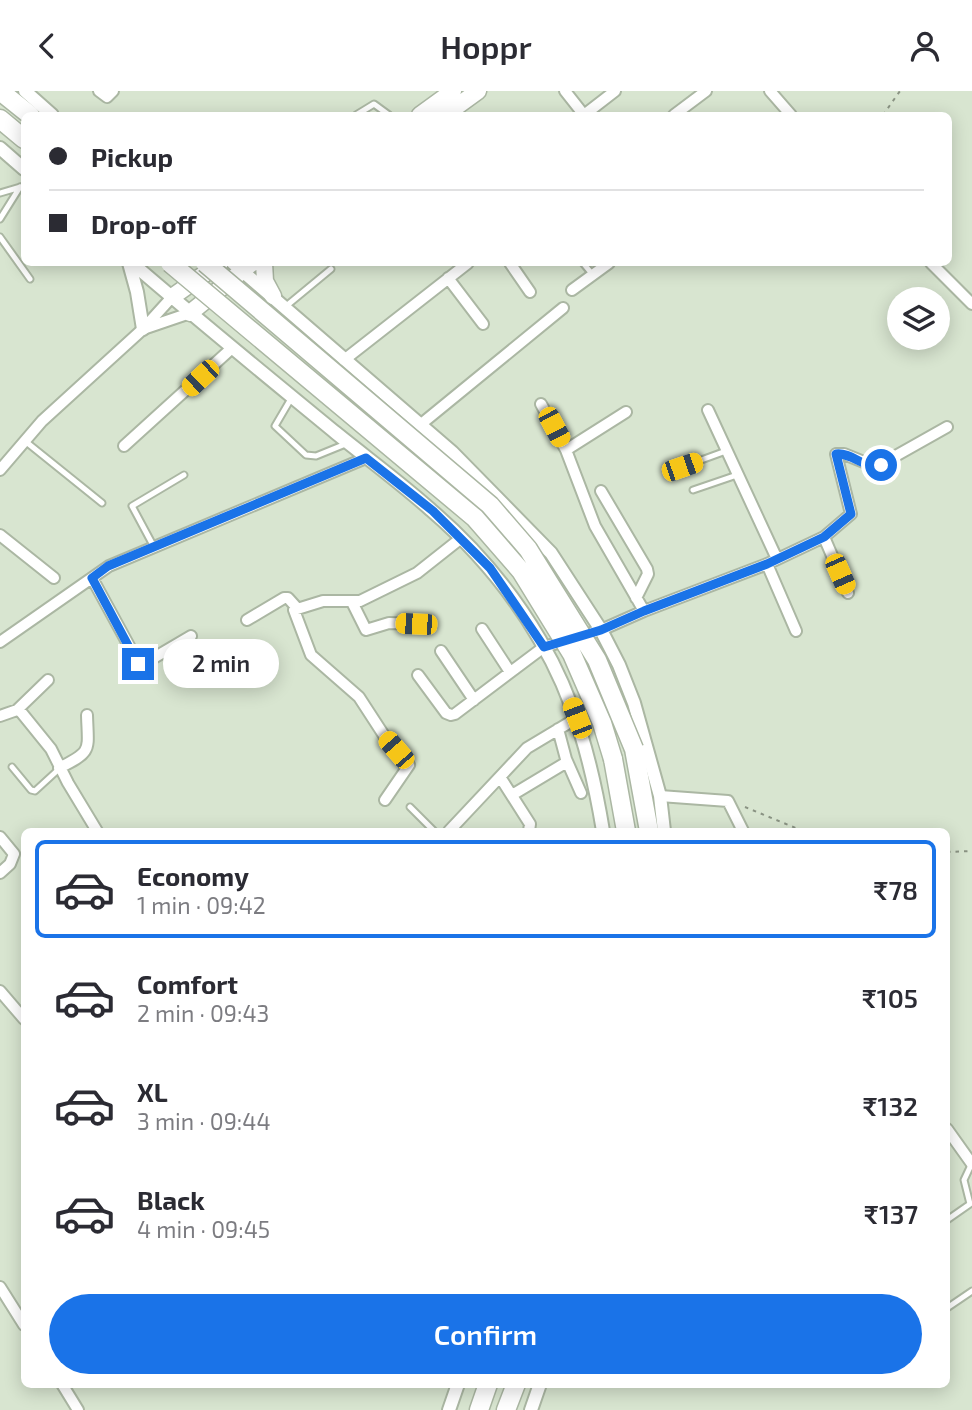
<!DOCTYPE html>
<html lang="en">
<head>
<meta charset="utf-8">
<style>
  :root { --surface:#fff; --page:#f2f2f3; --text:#2b2b33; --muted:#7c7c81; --line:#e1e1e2; --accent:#1a73e8 }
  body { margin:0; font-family:"Exo 2",sans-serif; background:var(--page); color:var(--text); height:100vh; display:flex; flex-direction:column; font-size:26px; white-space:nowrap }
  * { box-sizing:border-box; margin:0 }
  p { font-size:23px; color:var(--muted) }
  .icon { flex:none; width:38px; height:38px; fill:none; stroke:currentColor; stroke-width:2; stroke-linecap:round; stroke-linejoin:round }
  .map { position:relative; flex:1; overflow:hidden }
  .side { position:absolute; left:21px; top:737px; width:929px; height:560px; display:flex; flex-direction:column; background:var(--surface); border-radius:10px; box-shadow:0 4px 18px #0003 }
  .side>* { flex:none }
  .banner { position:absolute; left:21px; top:21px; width:931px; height:154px; border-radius:10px; box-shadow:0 4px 18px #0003; display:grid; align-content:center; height:154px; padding:0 28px; background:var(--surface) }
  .tools { position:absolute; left:887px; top:196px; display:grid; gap:14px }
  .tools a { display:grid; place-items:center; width:63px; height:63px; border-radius:50%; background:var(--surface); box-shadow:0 4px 18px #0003; font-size:35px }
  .end { position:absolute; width:32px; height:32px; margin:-16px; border:9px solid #1a73e8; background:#fff; box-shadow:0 0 0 4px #fff }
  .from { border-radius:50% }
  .bubble { position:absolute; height:49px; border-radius:24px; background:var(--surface); box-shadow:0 4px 18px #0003; font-size:23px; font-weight:600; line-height:49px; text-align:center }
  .car { position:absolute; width:21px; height:42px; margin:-21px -10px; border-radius:9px; box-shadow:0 0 5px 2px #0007; background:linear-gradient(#f5c518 24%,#345 0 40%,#f5c518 0 76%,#345 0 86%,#f5c518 0) }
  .banner b { display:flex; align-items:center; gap:24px; height:66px; font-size:26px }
  .banner b+b { border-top:2px solid var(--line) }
  .banner i { width:18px; height:18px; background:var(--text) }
  ul { padding:12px 0 0; list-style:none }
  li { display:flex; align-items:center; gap:21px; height:98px; margin:0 14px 10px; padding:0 14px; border:4px solid transparent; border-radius:10px }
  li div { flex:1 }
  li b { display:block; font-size:26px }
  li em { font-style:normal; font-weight:600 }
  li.selected { border-color:var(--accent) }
  li>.icon { width:63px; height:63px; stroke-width:1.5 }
  .primary-button { display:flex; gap:14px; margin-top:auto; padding:14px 28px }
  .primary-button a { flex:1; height:80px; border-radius:42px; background:var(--accent); color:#fff; font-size:28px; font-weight:600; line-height:80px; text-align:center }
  header { display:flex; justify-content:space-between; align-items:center; height:91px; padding:0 28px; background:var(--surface); font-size:32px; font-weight:600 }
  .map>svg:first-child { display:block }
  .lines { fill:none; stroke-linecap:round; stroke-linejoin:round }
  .service-casing { stroke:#abb7a3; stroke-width:9 }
  .minor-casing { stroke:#abb7a3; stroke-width:14 }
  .tertiary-casing { stroke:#abb7a3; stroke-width:16 }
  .primary-casing { stroke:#abb7a3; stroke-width:19 }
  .trunk-casing { stroke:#abb7a3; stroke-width:21 }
  .path { stroke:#8a9383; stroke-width:2; stroke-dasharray:3.5 5; stroke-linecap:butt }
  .service { stroke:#fff; stroke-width:5 }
  .minor { stroke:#fff; stroke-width:10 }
  .tertiary { stroke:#fff; stroke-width:12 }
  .primary { stroke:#fff; stroke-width:16 }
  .trunk { stroke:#fff; stroke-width:18 }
  .trunk-bridge-casing { stroke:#abb7a3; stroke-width:21; stroke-linecap:butt }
  .trunk-bridge { stroke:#fff; stroke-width:18 }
  .route { stroke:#1a73e8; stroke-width:9 }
</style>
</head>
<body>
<header><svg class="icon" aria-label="back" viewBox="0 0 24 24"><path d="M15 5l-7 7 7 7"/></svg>Hoppr<svg class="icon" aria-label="person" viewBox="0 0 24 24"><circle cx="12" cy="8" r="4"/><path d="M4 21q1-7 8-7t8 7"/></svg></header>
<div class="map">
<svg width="972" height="1319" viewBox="0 0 972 1319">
  <rect width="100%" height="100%" fill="#d8e5d0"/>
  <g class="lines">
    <defs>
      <path id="service" d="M356 24 374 13 389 24
        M0 102 24 95
        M0 128 20 96
        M0 146 30 188
        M583 172 593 184
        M285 216 331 178
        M292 306 275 335 306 364 316 365 348 352
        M25 350 102 412
        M682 376 726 360
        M693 399 737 384
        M154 456 132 415 184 384
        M12 676 31 699 35 700 59 678
        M410 716 434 740
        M947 1129 970 1113 964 1089 972 1072
        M947 1217 972 1200"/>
      <path id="minor" d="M99 0 107 6 113 0
        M565 0 584 24 615 0
        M770 0 791 24
        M674 24 706 0
        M510 172 530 201
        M931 172 972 213
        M448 187 483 233
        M572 199 609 172
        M146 237 190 222
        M344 269 468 172
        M541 313 566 359 595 435 644 520
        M708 319 777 468
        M420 334 563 217
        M124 355 232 257
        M566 359 626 321
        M0 379 42 330 143 238 172 206
        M601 400 647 478 648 483 636 507
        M0 444 54 487
        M824 446 848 502
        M767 473 796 540
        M92 487 140 575 191 545
        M352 511 366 539 389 532 416 533
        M247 529 284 507H288L297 517
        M482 538 510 581
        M0 551 109 475 366 367
        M441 560 474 609
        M418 584 446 622 451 624 455 623 544 556 601 539 644 520 767 473 824 446 851 423 836 363H844L876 376 947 336
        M17 619 48 589
        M0 625 17 619 21 621 51 658 68 692 97 740
        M558 638 566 668 581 702
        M59 677C93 660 88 660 87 624
        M500 686 530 733 529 740
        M512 704 567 671
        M660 705 728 710 743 740
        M385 709 409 674 385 646 359 606 311 564 294 519 323 510H360L417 482 460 448
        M449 740 527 657 577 627
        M0 746 14 763 10 773 0 782
        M0 900 24 928
        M947 1038 972 1073
        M0 1196 24 1234
        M62 1293 78 1319"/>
      <path id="tertiary" d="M25 0 52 24
        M0 57 24 78
        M129 172 137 201 143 238
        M132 172C199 230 268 286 336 342 368 368 401 392 431 419 474 456 512 501 540 549 575 608 592 673 603 740
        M233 172 452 361 551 462 601 539 619 574 634 612 660 705 664 740
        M449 1319 458 1293
        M531 1319 540 1293"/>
      <path id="primary" d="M420 24 453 0
        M445 24 478 0
        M264 172 265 190 273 205
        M172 206 220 172
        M190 222 252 172"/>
      <path id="trunk" d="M0 0 30 24
        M0 28 24 48
        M634 658 649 740
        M613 668 626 740
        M479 1319 488 1293
        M506 1319 516 1293"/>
    </defs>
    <use href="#service" class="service-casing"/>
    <use href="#minor" class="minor-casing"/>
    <use href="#tertiary" class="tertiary-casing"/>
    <use href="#primary" class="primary-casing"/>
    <use href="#trunk" class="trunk-casing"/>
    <path class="path" d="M883 24 900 0
      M745 716 803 740
      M947 761 972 760"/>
    <use href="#service" class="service"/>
    <use href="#minor" class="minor"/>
    <use href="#tertiary" class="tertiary"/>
    <use href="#primary" class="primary"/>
    <use href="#trunk" class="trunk"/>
    <defs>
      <path id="trunk-bridge" d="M170 172 475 427 521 480 572 563 602 632 613 668
        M205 172 490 414 528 458 597 569 634 658"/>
    </defs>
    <use href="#trunk-bridge" class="trunk-bridge-casing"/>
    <use href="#trunk-bridge" class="trunk-bridge"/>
  </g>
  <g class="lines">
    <path class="route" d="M138 573 92 487 108 475 366 367 433 420 490 477 544 556 601 539 644 520 767 473 824 446 851 423 836 363C852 361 865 379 881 374"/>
  </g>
</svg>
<div class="tools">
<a><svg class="icon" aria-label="layers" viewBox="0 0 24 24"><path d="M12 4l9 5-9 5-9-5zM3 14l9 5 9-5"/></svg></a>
</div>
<i class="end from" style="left:881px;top:374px"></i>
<i class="end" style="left:138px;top:573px"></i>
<div class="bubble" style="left:163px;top:548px;width:116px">2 min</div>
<i class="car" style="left:200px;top:287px;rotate:227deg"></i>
<i class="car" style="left:554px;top:336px;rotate:152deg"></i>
<i class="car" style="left:682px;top:376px;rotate:71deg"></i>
<i class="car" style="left:840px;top:483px;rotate:156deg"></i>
<i class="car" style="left:416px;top:533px;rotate:272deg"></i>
<i class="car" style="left:577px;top:627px;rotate:339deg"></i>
<i class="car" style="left:396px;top:659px;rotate:319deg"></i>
<div class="banner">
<b><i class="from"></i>Pickup</b>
<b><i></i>Drop-off</b>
</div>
<section class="side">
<ul>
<li class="selected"><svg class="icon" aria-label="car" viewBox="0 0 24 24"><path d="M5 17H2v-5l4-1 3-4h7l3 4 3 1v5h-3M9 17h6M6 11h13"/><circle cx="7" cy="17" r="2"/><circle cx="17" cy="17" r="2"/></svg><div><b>Economy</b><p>1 min · 09:42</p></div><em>₹78</em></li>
<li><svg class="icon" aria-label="car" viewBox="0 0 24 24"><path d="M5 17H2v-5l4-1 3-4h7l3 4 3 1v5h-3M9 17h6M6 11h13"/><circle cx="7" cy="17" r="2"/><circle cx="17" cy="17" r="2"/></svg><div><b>Comfort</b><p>2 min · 09:43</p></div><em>₹105</em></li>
<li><svg class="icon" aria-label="car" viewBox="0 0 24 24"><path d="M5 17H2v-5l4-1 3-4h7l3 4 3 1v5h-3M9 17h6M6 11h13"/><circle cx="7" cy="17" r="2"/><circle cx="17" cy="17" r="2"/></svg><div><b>XL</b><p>3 min · 09:44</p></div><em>₹132</em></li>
<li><svg class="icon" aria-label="car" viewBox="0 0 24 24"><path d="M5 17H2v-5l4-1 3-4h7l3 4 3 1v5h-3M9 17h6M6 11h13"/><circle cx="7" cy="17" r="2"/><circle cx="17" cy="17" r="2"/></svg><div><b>Black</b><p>4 min · 09:45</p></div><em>₹137</em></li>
</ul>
<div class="primary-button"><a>Confirm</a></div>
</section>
</div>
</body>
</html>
